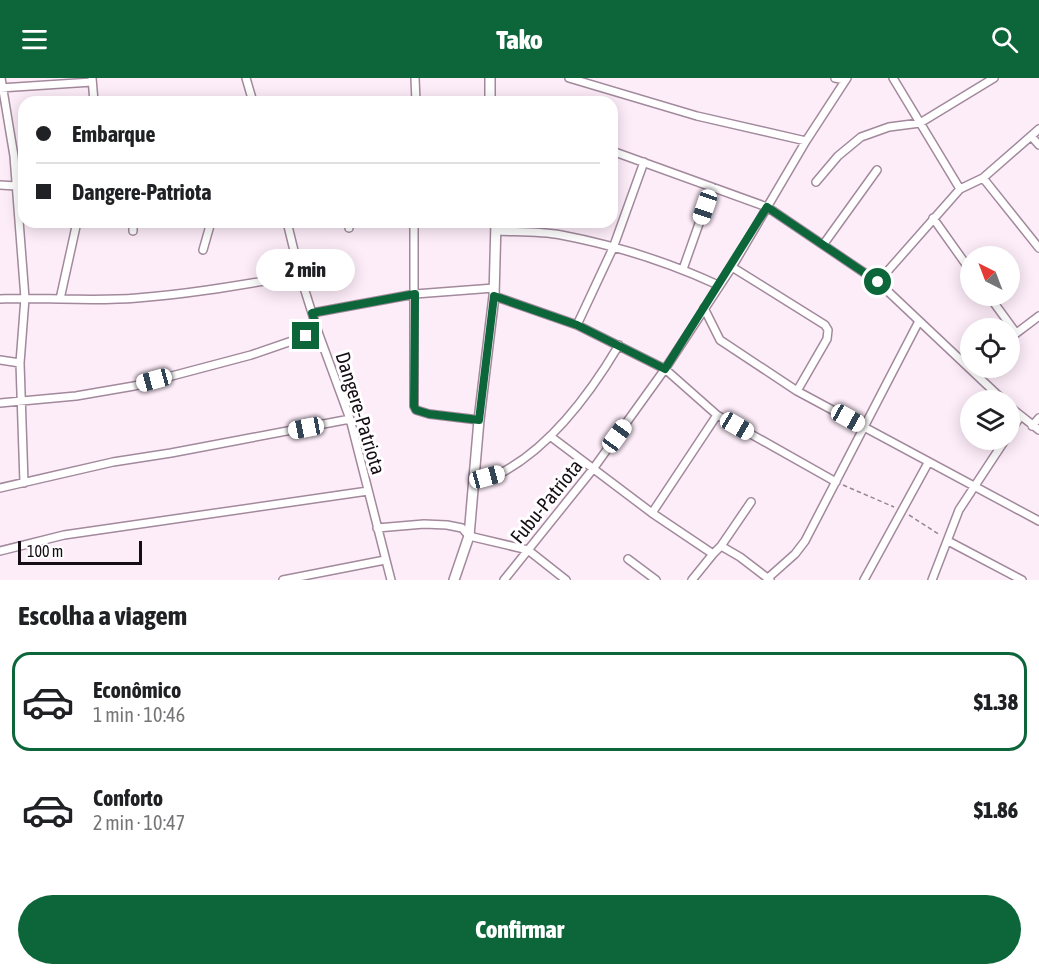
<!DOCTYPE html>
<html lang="pt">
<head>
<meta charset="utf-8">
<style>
  :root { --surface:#fff; --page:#f2f2f2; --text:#202124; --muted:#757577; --line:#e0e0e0; --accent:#0c6639 }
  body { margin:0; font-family:"Asap Condensed",sans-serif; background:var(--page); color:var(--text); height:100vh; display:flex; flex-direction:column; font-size:22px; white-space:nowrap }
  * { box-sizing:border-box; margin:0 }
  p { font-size:20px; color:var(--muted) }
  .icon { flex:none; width:33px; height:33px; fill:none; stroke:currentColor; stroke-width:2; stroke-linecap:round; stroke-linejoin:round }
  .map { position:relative; height:502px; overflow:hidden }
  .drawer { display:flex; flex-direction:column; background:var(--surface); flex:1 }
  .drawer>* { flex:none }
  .guide { position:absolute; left:18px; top:18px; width:600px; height:132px; border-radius:18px; box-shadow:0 3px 15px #0003; display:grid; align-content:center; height:132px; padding:0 18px; background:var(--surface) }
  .needle { width:39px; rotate:318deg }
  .tools { position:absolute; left:960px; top:168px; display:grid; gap:12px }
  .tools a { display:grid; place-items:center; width:60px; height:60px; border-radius:50%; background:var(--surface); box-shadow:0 3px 15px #0003; font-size:30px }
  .scale { position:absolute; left:18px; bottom:15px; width:124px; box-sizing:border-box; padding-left:6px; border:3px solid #170e15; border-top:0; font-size:16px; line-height:21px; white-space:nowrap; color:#170e15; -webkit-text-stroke:4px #fff; paint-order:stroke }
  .end { position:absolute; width:27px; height:27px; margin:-14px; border:8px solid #0c6639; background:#fff; box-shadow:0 0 0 3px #fff }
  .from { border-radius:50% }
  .bubble { position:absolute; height:42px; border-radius:21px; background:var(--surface); box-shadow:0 3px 15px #0003; font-size:20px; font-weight:800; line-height:42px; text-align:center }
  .car { position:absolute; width:18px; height:36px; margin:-18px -9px; border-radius:8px; box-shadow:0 0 4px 2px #0007; background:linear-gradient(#fff 24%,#345 0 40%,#fff 0 76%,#345 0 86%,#fff 0) }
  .guide b { display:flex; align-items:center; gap:21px; height:57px; font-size:22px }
  .guide b+b { border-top:2px solid var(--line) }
  .guide i { width:15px; height:15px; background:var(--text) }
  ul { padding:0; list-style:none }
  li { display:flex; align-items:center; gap:18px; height:99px; margin:0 12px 9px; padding:0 6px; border:3px solid transparent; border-radius:18px }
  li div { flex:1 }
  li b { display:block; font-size:22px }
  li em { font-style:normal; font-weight:800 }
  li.on { border-color:var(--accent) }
  li>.icon { width:54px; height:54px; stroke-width:1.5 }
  h2 { padding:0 18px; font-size:27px; line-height:72px }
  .cta { display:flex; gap:12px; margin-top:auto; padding:12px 18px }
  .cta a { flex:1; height:69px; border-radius:36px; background:var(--accent); color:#fff; font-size:24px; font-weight:800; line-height:69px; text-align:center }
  header { display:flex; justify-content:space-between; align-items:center; height:78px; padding:0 18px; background:var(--accent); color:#fff; font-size:27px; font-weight:800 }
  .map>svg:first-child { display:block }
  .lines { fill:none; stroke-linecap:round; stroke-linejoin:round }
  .street-casing { stroke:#a2899c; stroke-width:10 }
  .secondary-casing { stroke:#a2899c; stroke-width:12 }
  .path { stroke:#948791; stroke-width:1.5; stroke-dasharray:4.5 3; stroke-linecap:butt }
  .street { stroke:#fff; stroke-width:7 }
  .secondary { stroke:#fff; stroke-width:9 }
  .route { stroke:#0c6639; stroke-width:8 }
  .labels { text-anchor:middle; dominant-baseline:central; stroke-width:6; stroke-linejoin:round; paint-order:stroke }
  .street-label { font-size:20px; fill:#170e15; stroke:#fff }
</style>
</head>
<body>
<header><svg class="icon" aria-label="menu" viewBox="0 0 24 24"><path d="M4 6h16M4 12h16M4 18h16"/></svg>Tako<svg class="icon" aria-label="search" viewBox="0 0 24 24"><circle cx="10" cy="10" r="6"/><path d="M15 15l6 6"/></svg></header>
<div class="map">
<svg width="1039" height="502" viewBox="0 0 1039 502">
  <rect width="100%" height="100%" fill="#fdedf9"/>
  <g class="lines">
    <defs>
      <path id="street" d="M1 0 14 78 25 220 20 285 24 405
        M92 0 94 24
        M246 0 253 24
        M415 0 416 24
        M569 0 697 38 806 63
        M835 0 845 2
        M893 0 960 111
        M0 10 92 4
        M1031 58 1039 67
        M612 73 767 129 878 204 1003 322
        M983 100 1039 170
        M816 104 838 78 861 59 889 49 920 45 994 0
        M0 107 16 108
        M933 140 970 192
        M287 144 300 197 318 254 350 341 391 502
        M349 144V150
        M414 144V328L416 332 429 336 479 342
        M133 153V144
        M496 153C517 154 540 153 561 157 614 167 668 184 718 207
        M823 167 877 92
        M203 172 211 144
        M732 189 825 247 828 252 827 261 797 313
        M683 191 712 109
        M878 204 960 111 983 100 1039 51
        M494 218 577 247 665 291 717 337 836 404
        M989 218 1016 255
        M0 221C46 219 91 224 137 220 192 216 246 206 300 197
        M60 221 77 144
        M704 230 720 262 797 313 1039 443
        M312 235 415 216 494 210
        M577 247 613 170 644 84
        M1010 260 1039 238
        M0 282 20 285
        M0 325 76 318 134 308 251 277 318 254
        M1010 329 1039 352
        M1032 348 1039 340
        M1010 354 1020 339
        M550 358 652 435 713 476 721 468 740 479 770 502
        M475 402C483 400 493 399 501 395 551 369 591 314 619 267
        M0 410 113 384 171 375 350 341
        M652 435 717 337
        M377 450 424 446 447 447 462 450 469 458 528 472 566 502
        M948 463 1022 502
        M721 468 751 424
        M0 473 64 457 368 413
        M628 481 656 502
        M768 500 795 476 805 463 919 243
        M283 502 385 482
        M504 502 593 391 665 291 732 189 806 63 847 0
        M692 502 713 476
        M864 502 928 385
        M932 502 959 432 1005 362"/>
      <path id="secondary" d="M490 24V0
        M454 502 469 458 479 342 494 218 496 144"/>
    </defs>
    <use href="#street" class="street-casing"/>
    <use href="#secondary" class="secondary-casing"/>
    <path class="path" d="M843 407 894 429
      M909 437 940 457"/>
    <use href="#street" class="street"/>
    <use href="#secondary" class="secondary"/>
  </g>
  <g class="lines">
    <path class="route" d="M306 258 318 254 312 235 415 216 414 328 416 332 429 336 479 342 494 218 577 247 665 291 767 129 878 204"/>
  </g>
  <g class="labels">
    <g class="street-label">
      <text transform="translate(361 335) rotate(73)">Dangere-Patriota</text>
      <text transform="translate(546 423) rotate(-51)">Fubu-Patriota</text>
    </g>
  </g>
</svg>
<div class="tools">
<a><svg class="needle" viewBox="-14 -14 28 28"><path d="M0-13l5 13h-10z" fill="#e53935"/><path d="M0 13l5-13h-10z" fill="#757577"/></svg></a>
<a><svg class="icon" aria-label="locate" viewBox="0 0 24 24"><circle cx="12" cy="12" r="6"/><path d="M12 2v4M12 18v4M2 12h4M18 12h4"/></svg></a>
<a><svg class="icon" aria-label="layers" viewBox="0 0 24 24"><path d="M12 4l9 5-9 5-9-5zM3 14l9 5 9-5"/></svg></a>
</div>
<div class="scale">100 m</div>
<i class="end from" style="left:878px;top:204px"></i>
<i class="end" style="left:306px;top:258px"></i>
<div class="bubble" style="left:256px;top:171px;width:99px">2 min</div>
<i class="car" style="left:705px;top:129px;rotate:199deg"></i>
<i class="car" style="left:154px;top:302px;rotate:255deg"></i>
<i class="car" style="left:848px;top:340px;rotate:119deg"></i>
<i class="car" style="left:737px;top:348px;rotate:120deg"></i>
<i class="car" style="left:306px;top:350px;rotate:259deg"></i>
<i class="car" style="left:617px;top:358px;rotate:36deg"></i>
<i class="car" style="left:487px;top:399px;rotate:75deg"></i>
<div class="guide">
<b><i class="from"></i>Embarque</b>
<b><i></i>Dangere-Patriota</b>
</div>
</div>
<section class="drawer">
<h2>Escolha a viagem</h2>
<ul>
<li class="on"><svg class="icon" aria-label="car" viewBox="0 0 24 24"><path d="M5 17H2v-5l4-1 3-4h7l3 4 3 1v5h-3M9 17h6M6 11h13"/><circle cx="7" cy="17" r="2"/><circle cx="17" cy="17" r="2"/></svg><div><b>Econômico</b><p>1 min · 10:46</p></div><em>$1.38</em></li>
<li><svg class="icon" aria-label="car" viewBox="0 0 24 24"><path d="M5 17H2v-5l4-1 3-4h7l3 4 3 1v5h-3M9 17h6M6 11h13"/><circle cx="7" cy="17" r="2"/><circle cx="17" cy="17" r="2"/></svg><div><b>Conforto</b><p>2 min · 10:47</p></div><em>$1.86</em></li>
</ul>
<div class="cta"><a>Confirmar</a></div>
</section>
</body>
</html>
